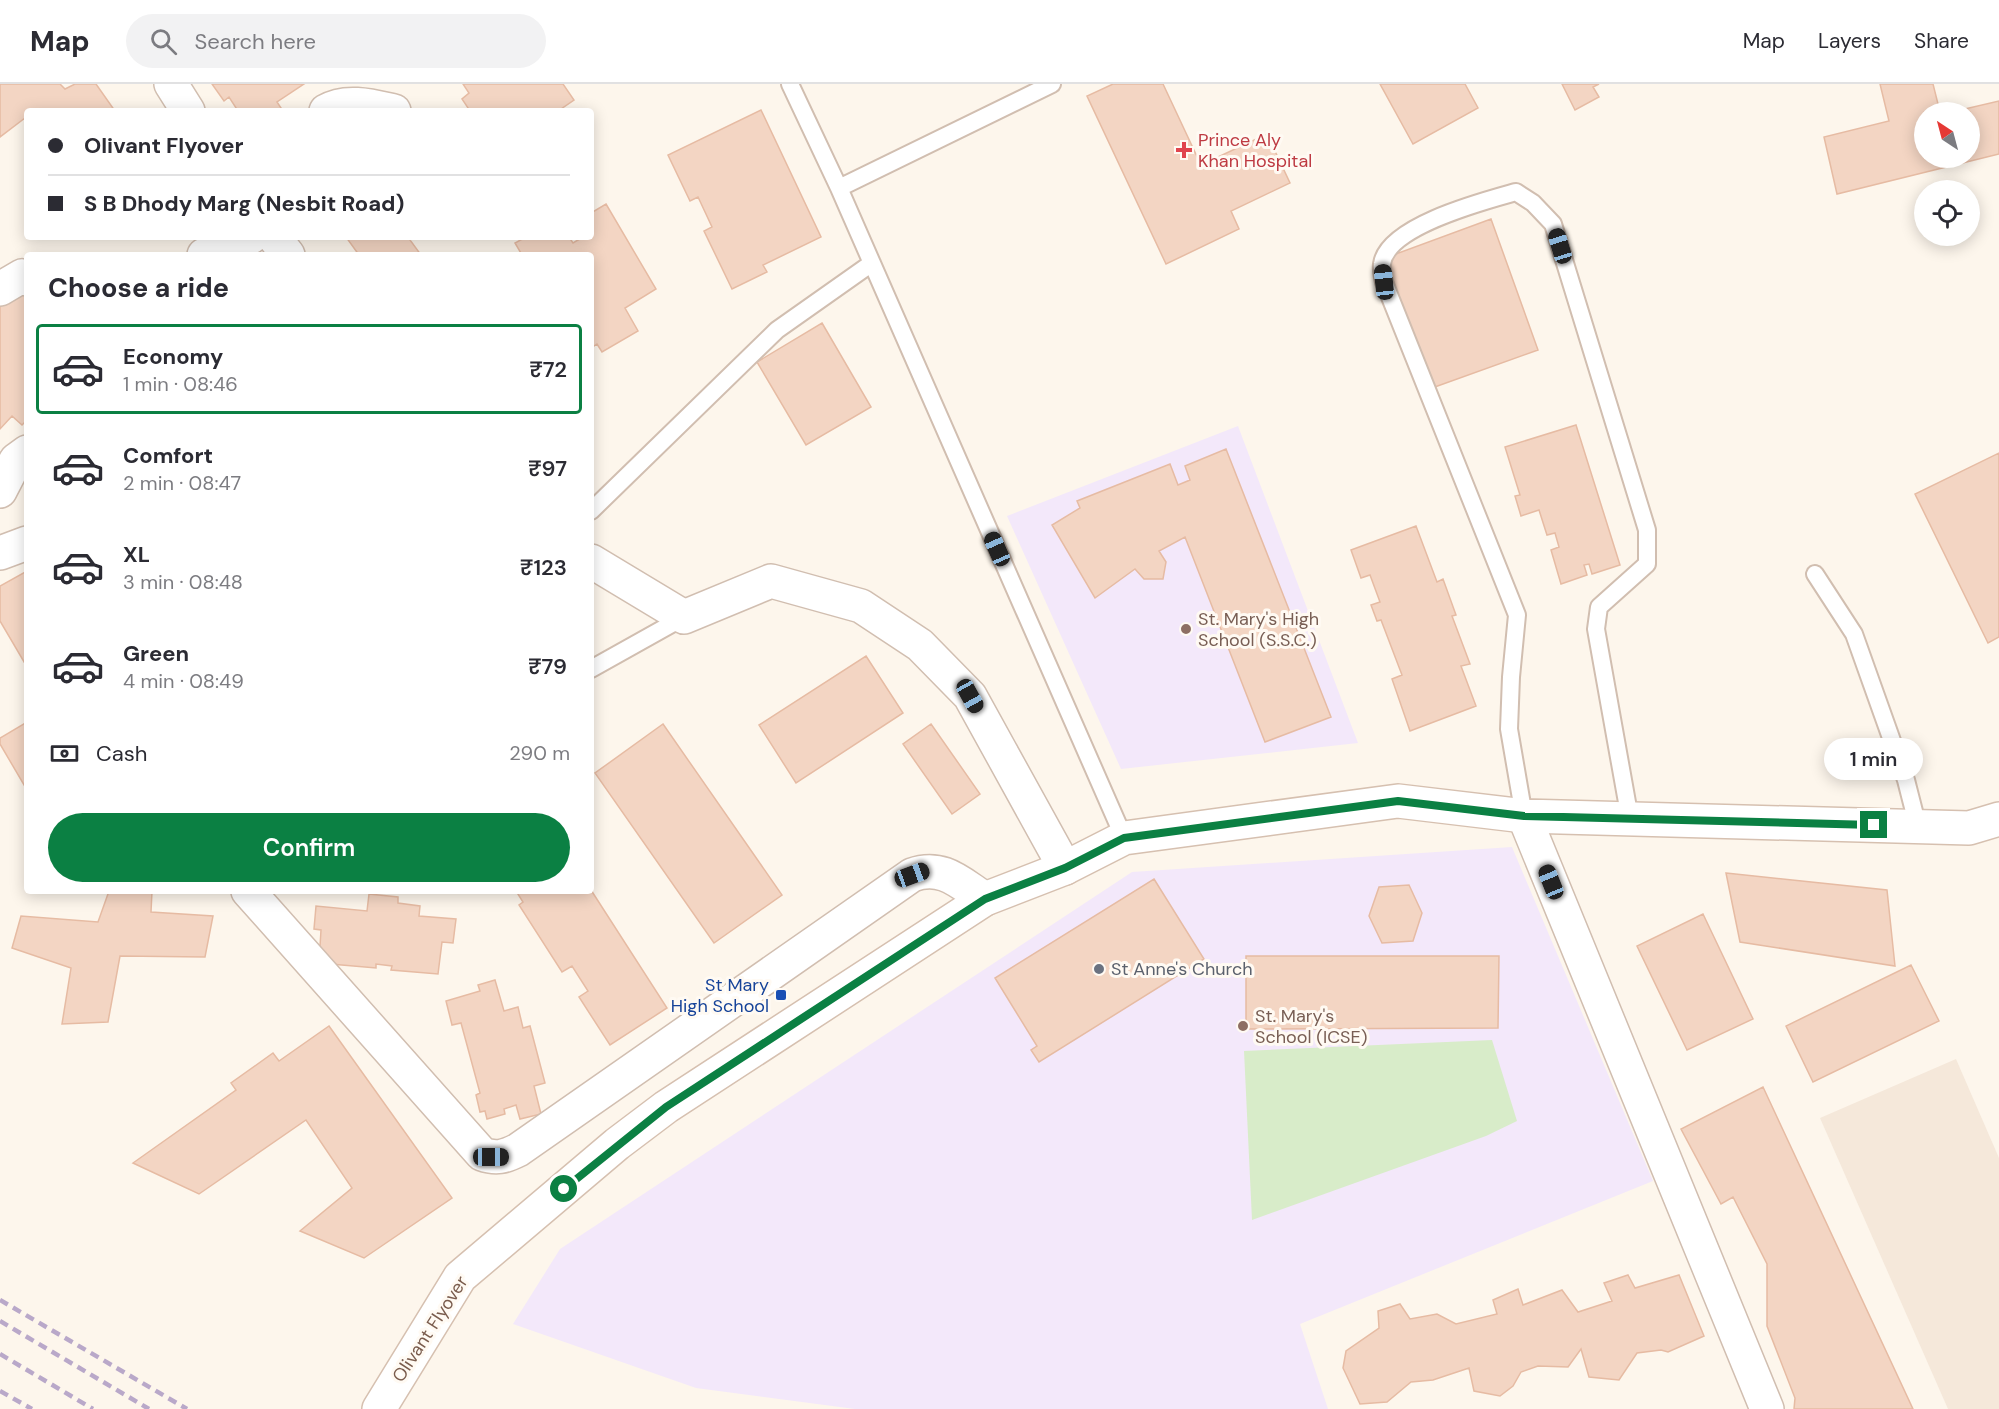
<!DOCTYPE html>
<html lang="en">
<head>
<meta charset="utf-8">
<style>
  :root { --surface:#fff; --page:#f2f2f3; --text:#2b2b33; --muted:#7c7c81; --line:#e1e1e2; --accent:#0b8043 }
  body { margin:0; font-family:"DM Sans",sans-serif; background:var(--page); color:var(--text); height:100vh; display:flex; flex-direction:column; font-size:22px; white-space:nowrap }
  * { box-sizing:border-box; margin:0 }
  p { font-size:20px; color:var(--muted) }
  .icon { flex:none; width:33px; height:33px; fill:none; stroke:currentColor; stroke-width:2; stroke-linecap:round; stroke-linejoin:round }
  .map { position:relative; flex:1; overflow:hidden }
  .side { position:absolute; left:24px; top:168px; width:570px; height:642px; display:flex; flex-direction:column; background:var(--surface); border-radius:6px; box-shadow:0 3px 15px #0003 }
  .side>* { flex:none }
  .guide { position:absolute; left:24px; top:24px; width:570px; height:132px; border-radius:6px; box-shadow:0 3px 15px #0003; display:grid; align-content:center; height:132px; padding:0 24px; background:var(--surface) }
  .needle { width:39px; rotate:324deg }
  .buttons { position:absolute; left:1914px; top:18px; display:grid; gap:12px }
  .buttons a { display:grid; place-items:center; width:66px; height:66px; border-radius:50%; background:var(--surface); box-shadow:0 3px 15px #0003; font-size:30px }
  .end { position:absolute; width:27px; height:27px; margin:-14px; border:8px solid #0b8043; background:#fff; box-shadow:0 0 0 3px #fff }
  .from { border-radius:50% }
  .bubble { position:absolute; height:42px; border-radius:21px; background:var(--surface); box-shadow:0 3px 15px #0003; font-size:20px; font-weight:600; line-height:42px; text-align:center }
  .car { position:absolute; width:18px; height:36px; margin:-18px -9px; border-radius:8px; box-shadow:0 0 4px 2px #0007; background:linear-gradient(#222 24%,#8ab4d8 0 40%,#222 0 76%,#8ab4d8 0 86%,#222 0) }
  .guide b { display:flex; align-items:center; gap:21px; height:57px; font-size:22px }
  .guide b+b { border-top:2px solid var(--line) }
  .guide i { width:15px; height:15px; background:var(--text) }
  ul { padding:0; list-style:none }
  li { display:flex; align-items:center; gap:18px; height:90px; margin:0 12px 9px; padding:0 12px; border:3px solid transparent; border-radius:6px }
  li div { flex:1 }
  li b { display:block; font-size:22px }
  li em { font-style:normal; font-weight:600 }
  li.active { border-color:var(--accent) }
  li>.icon { width:54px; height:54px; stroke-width:1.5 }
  h2 { padding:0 24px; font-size:27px; line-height:72px }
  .pay { display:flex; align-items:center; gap:15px; height:66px; padding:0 24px; font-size:22px }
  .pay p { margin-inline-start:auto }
  .primary-button { display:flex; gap:12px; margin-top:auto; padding:12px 24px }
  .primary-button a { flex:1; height:69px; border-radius:36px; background:var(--accent); color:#fff; font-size:24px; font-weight:600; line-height:69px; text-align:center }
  header { display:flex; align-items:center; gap:36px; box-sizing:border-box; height:84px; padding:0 30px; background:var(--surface); border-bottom:2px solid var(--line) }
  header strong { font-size:28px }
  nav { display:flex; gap:33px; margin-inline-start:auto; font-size:21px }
  .search { width:420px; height:54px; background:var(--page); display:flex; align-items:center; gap:15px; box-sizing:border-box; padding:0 21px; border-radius:33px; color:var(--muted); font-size:22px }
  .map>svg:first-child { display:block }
  .residential { fill:#f5e8da }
  .education { fill:#f3e8fa }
  .green { fill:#d8ecc9 }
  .building { fill:#f3d5c3; stroke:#e6bba3; stroke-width:1.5 }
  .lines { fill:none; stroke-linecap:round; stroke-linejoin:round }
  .service-casing { stroke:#d1beb0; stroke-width:20 }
  .minor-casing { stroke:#d1beb0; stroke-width:36 }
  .secondary-casing { stroke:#d6c0b0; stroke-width:36 }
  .service { stroke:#fff; stroke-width:16 }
  .minor { stroke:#fff; stroke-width:33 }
  .secondary { stroke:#fff; stroke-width:33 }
  .rail { stroke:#b9a8c9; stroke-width:4.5; stroke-dasharray:9 6; stroke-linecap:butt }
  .route { stroke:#0b8043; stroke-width:8 }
  .health-dot { fill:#e0444e; stroke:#fffaf3; stroke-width:2 }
  .education-dot { fill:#8d6e63; stroke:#fffaf3; stroke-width:2 }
  .worship-dot { fill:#6b7280; stroke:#fffaf3; stroke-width:2 }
  .transit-dot { fill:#1a4fb4; stroke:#fffaf3; stroke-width:2 }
  .labels { text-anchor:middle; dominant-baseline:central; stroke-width:6; stroke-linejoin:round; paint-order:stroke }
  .health-label { font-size:18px; fill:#be3a42; stroke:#fffaf3; text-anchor:start }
  .education-label { font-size:18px; fill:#785e54; stroke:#fffaf3; text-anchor:start }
  .worship-label { font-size:18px; fill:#5b616d; stroke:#fffaf3; text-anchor:start }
  .transit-label { font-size:18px; fill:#164399; stroke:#fffaf3; text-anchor:end }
  .street-label { font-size:18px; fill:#7a5c4d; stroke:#fffaf3 }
</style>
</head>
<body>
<header>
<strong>Map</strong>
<div class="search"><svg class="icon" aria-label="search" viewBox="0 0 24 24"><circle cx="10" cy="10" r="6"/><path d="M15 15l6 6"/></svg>Search here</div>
<nav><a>Map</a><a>Layers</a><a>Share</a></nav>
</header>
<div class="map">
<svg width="1999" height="1325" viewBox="0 0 1999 1325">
  <rect width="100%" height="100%" fill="#fdf6ec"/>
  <path class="residential" d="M1956 975 1999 1074V1325H1948L1820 1034Z"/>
  <path class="education" d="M1238 342 1358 659 1121 685 1007 432Z
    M1512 763 1653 1097 1300 1240 1328 1325H855L696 1304 513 1240 560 1165 1132 788Z"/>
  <path class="green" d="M1492 956 1517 1037 1486 1052 1252 1136 1244 967Z"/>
  <path class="building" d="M0 0H60L65 5 75 0H96L115 27H27V37L25 34 0 53Z
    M212 0H304L277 18 283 27H238L229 13 224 17Z
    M463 0H563L574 16 558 27H470L462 15 469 9Z
    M1113 0H1163L1201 81 1267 50 1290 99 1231 127 1239 145 1166 180 1087 12Z
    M1380 0H1465L1478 24 1413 60Z
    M1562 0H1599L1593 3 1599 13 1575 26Z
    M1880 0H1933L1940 28H1924V74H1970V28H1952L1999 17V70L1837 110 1824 53 1889 37Z
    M761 26 821 153 763 181 767 188 732 205 704 147 712 143 698 113 690 117 668 71Z
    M606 120 656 205 625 224 638 247 602 268 597 260 591 264V171H522L515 159 526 153H569L573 159 583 153H591V129Z
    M1491 135 1538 266 1432 304 1385 174Z
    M346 153H414L410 156 421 171H359Z
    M27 203V336L22 341 12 332 0 345V213Z
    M822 239 871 323 806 361 757 278Z
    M1576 341 1620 481 1592 490 1589 480 1584 481 1587 491 1561 500 1551 466 1559 463 1555 449 1547 451 1539 426 1521 432 1515 412 1520 411 1505 363Z
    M1226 365 1331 633 1265 658 1185 453 1159 467 1166 478 1163 495H1144L1135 485 1095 514 1052 441 1080 424 1077 417 1170 380 1178 401 1190 396 1185 382Z
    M1999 369V553L1988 559 1915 410Z
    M1416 442 1437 498 1443 495 1456 531 1452 532 1470 580 1461 582 1476 622 1410 647 1392 595 1402 591 1381 536 1377 537 1371 521 1380 518 1370 491 1361 494 1351 466Z
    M27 487V583L0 537V502Z
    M866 572 903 629 796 699 759 641Z
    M27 638V706L0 660V654Z
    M663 640 782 811 714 859 595 689Z
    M931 640 980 710 952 730 903 660Z
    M1726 789 1887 806 1895 882 1740 858Z
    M1154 795 1204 875 1039 978 1031 966 1037 962 995 894Z
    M1409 801 1422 829 1413 857 1382 859 1369 832 1379 803Z
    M591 806 667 924 610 961 579 913 588 907 572 882 562 888 519 821 523 818 516 807Z
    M109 807H152L151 828 213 832 205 873 120 872 108 938 62 940 71 884 12 864 21 832 98 838Z
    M369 810 398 813V819L420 822 419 832 456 835 453 859 442 858 438 890 391 886 392 882 376 880V884L319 879 321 846 314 845 316 822 367 827Z
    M1703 830 1753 935 1687 966 1637 862Z
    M1246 872H1499L1498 944 1246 945Z
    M1911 881 1939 937 1813 998 1786 942Z
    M495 896 504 927 518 923 523 944 530 942 545 999 534 1002 541 1030 520 1035 516 1021 504 1025 505 1030 487 1035 485 1027 480 1028 476 1011 480 1009 461 939 452 941 446 917 480 907 478 901Z
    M329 942 452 1114 364 1174 300 1147 352 1104 306 1036 199 1110 133 1079 236 1006 231 999 273 969 279 977Z
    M1763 1003 1913 1325H1794L1795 1314 1767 1242V1180L1733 1113 1721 1120 1681 1045Z
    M1628 1191 1635 1204 1679 1191 1704 1252 1668 1268 1661 1266 1637 1269 1619 1296 1589 1293 1581 1265 1568 1283 1538 1282 1521 1288 1513 1302 1500 1312 1474 1307 1469 1284 1433 1296 1411 1298 1387 1318 1360 1320 1343 1284 1346 1267 1379 1244 1378 1227 1400 1220 1410 1235 1437 1230 1456 1240 1497 1230 1493 1216 1518 1205 1523 1221 1562 1206 1578 1228 1612 1217 1604 1199Z"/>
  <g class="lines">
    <defs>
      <path id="service" d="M790 0 839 104 1124 754
        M839 104 1052 0
        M591 427 777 246 872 179
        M1815 490 1854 550 1906 696 1918 743
        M591 585 684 533
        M1524 732 1509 645 1511 593 1517 531 1384 198C1383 193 1381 185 1382 180 1387 142 1484 117 1516 108L1533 119 1553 140 1647 446V480L1599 523 1596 545 1630 735"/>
      <path id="minor" d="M171 0 188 27
        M326 27C346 15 372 22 394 27
        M274 153 288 171
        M204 171 251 153
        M0 205 22 192 27 195
        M0 407 16 376 27 368
        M0 469 27 459
        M591 477 684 533 771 497 861 522 920 561 970 612 1065 784
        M1524 732 1767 1325
        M248 807 482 1070C496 1075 504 1073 518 1066L912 791C943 780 960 799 985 815"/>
      <path id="secondary" d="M379 1325 460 1193 617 1060 666 1023 985 815 1065 784 1124 754 1398 717 1524 732 1969 744 1999 735"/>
    </defs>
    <use href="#service" class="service-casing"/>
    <use href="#minor" class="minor-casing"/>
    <use href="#secondary" class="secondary-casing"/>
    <use href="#service" class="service"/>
    <use href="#minor" class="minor"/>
    <use href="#secondary" class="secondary"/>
    <path class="rail" d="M0 1216 187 1325
      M0 1237 149 1325
      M0 1270 93 1325
      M0 1307 32 1325"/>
  </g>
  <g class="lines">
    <path class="route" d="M564 1105 666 1023 985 815 1065 784 1124 754 1398 717 1524 732 1874 741"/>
  </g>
  <path class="health-dot" d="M1181 57h6v6h6v6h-6v6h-6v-6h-6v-6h6z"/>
  <g class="education-dot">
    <circle cx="1186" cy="545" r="6"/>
    <circle cx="1243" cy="942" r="6"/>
  </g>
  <circle class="worship-dot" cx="1099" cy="885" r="6"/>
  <rect class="transit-dot" x="775" y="905" width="12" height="12" rx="3"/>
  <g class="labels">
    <g class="health-label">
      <text x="1198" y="56">Prince Aly<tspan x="1198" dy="21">Khan Hospital</tspan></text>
    </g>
    <g class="education-label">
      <text x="1198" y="535">St. Mary's High<tspan x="1198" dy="21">School (S.S.C.)</tspan></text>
      <text x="1255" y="932">St. Mary's<tspan x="1255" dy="21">School (ICSE)</tspan></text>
    </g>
    <g class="worship-label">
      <text x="1111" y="885">St Anne's Church</text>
    </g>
    <g class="transit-label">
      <text x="769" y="901">St Mary<tspan x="769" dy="21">High School</tspan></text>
    </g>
    <g class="street-label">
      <text transform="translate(430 1245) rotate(-57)">Olivant Flyover</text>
    </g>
  </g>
</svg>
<div class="buttons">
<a><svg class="needle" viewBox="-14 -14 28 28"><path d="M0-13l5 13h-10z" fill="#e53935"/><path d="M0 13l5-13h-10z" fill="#7c7c81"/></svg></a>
<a><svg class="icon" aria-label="locate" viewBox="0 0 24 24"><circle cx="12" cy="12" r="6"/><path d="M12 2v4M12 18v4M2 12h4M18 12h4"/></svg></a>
</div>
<i class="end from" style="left:564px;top:1105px"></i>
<i class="end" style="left:1874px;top:741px"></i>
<div class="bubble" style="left:1824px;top:654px;width:99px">1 min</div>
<i class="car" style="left:1560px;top:162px;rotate:343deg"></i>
<i class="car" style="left:1384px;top:198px;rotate:354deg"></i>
<i class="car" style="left:997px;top:465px;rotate:336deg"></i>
<i class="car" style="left:970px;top:612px;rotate:151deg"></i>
<i class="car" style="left:912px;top:791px;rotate:70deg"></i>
<i class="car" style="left:1551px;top:798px;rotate:338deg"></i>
<i class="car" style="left:491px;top:1073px;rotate:90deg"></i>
<div class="guide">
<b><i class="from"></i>Olivant Flyover</b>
<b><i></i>S B Dhody Marg (Nesbit Road)</b>
</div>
<section class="side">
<h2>Choose a ride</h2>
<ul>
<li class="active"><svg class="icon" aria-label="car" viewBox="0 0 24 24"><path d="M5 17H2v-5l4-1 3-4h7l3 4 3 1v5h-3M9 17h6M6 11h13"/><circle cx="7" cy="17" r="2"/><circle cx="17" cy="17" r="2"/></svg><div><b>Economy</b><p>1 min · 08:46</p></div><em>₹72</em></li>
<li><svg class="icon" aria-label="car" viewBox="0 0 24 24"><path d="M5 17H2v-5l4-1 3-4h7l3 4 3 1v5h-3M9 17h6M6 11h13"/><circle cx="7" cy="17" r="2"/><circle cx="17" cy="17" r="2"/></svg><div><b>Comfort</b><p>2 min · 08:47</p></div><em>₹97</em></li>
<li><svg class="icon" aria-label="car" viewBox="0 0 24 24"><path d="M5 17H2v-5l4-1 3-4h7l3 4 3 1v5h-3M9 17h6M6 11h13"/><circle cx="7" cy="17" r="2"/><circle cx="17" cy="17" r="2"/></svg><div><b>XL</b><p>3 min · 08:48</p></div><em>₹123</em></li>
<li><svg class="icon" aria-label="car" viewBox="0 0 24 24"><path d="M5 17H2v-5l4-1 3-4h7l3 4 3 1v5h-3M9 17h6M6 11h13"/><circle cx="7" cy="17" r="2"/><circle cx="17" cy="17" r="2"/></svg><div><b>Green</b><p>4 min · 08:49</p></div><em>₹79</em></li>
</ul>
<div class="pay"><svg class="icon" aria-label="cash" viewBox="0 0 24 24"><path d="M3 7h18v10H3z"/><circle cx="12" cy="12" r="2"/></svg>Cash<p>290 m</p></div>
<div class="primary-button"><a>Confirm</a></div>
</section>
</div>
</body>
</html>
